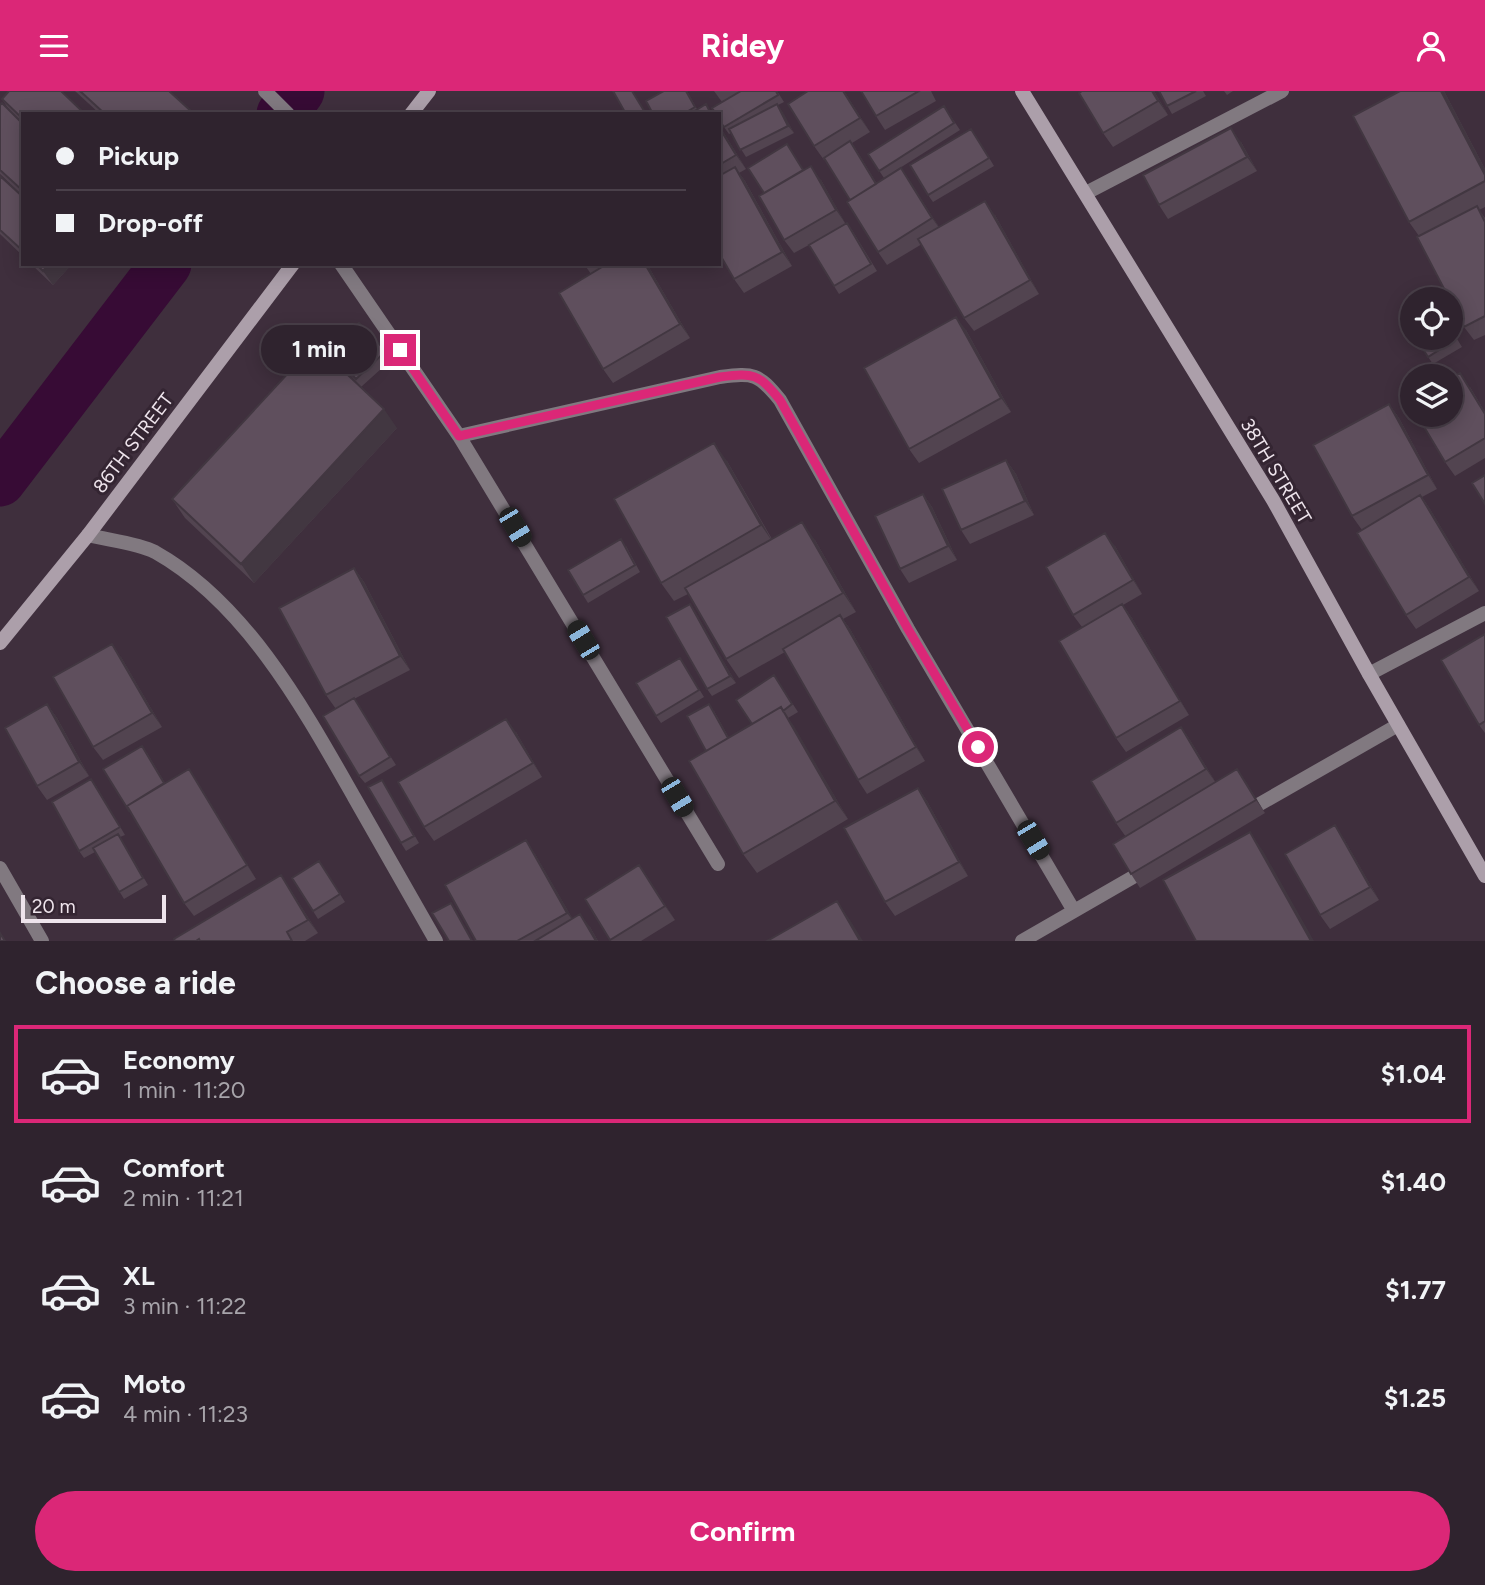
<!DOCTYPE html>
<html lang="en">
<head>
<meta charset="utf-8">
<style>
  :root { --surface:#2f232e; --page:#372b36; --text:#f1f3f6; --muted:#a7a4aa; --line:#4a404a; --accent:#db2777 }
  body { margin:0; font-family:Figtree,sans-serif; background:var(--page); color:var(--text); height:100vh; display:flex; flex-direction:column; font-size:26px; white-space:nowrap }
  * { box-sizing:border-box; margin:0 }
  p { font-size:23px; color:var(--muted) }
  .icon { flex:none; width:38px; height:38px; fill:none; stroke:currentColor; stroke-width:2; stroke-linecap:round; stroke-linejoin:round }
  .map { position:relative; height:850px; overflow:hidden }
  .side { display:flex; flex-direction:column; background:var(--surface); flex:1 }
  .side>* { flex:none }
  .banner { position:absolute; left:21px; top:21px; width:700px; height:154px; border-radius:0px; box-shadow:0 4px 18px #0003,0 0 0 2px var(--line); display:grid; align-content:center; height:154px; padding:0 35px; background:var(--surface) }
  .fabs { position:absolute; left:1400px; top:196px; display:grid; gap:14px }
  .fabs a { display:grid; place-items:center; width:63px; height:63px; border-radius:50%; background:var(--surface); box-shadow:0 4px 18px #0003,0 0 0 2px var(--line); font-size:35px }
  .scale { position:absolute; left:21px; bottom:18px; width:145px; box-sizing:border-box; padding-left:7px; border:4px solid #eee4ec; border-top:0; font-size:19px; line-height:24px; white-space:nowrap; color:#eee4ec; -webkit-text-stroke:5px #342532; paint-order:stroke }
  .end { position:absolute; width:32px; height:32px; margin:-16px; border:9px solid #db2777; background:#fff; box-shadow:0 0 0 4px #fff }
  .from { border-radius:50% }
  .bubble { position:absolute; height:49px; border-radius:24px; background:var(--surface); box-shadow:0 4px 18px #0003,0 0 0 2px var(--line); font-size:23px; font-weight:700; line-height:49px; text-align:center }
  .car { position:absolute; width:21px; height:42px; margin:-21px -10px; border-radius:9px; box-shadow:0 0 5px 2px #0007; background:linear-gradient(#222 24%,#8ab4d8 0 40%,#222 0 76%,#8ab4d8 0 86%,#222 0) }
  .banner b { display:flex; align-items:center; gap:24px; height:66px; font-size:26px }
  .banner b+b { border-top:2px solid var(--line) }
  .banner i { width:18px; height:18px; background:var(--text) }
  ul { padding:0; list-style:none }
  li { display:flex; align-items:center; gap:21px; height:98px; margin:0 14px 10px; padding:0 21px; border:4px solid transparent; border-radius:0px }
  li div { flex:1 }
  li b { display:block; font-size:26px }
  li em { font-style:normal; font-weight:700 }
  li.active { border-color:var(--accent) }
  li>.icon { width:63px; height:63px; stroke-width:1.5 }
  h2 { padding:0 35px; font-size:32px; line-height:84px }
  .action { display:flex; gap:14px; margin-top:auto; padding:14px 35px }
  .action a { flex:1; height:80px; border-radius:42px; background:var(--accent); color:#fff; font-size:28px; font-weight:700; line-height:80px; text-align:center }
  header { display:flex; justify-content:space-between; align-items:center; height:91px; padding:0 35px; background:var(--accent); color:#fff; font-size:32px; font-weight:700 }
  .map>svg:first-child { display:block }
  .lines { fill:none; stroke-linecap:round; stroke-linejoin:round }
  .canal { stroke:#370b35; stroke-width:51 }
  .minor { stroke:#817980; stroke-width:14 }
  .secondary { stroke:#ac9faa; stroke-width:14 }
  .wall { fill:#524450 }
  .shaded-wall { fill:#423741 }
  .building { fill:#5f4f5d; stroke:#423741; stroke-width:2 }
  .route { stroke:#db2777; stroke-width:9 }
  .labels { text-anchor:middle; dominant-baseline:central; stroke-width:6; stroke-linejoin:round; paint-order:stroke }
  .street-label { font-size:19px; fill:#eee4ec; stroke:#342532 }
</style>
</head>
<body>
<header><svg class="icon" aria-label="menu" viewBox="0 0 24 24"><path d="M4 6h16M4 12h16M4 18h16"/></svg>Ridey<svg class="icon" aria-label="person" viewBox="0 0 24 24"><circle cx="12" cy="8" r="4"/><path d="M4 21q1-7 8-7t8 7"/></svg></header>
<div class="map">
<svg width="1485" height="850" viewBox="0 0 1485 850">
  <rect width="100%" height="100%" fill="#3f2f3d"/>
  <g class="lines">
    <path class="canal" d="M282 23 299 0
      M0 390 166 173"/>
    <path class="minor" d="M265 0 288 23
      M1086 102 1282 0
      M341 173 459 345 718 773
      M459 345 720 286C754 282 758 282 780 309L908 538 1074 820
      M88 444C107 449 138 452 155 461 246 512 304 618 354 706 381 754 409 802 436 850
      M1369 583 1485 522
      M1244 722 1398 634
      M0 777 42 850
      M1022 850 1147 778"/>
    <path class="secondary" d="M1022 0 1273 409 1369 583 1485 785
      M411 23 429 0
      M0 552 88 444 293 173"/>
  </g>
  <path class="wall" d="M75 0H169L193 23H100Z
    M687 0 697 18 712 23H653Z
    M714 0H777L784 11 778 14 794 42 746 66 731 42 729 43 724 36 722 11Z
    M808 0H844L870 41 852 52 877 93 901 77 939 136 995 124 1039 203 974 240 964 227 922 153 887 174 878 161 850 109 825 69H824L814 55Z
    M861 0H931L936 10 885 39 876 25Z
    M1154 0 1168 24 1113 56 1103 42Z
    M1159 0H1203L1206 5 1172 23Z
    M1224 0H1233L1227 4Z
    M1400 0H1444L1485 78V116L1479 119 1485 127V244L1474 249 1464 236 1419 145 1409 131Z
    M2 8 23 23V105L0 83V14L11 22Z
    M944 15 960 39 884 87 868 63Z
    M719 34 746 78 739 82 745 90 792 175 744 202 734 188 719 162Z
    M976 45 994 75 933 111 928 104Z
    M1241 51 1257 80 1168 128 1159 114Z
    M787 53 804 80 821 89 845 132H847L852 139 877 180 839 203 834 195 820 148 794 162 784 149 764 102Z
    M0 85 23 106V165L0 143Z
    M31 173H72L53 194Z
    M584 173H647L690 247 613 292 603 278 591 183Z
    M1451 238 1462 256 1433 273 1428 266Z
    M966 239 1011 321 919 372 909 358Z
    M329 259 386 260 392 268 361 296 334 266Z
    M1470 296 1485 321V367L1455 385 1445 371Z
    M1389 313 1399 327 1437 398 1422 406 1430 418 1479 500 1416 538 1406 524 1362 439 1352 425Z
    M397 337 254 492 185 427 172 408Z
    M1006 369 1016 383 1034 424 970 453 961 439Z
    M727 370 772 448 815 449 856 521 843 528 850 538 925 670 867 703 858 689 785 561 739 587 726 568 688 503 674 510 661 492Z
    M923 403 932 416 957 469 909 492 900 478Z
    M626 455 640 481 588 512 583 504Z
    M1115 455 1142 503 1123 514 1132 527 1189 624 1126 661 1116 647 1082 536 1073 524Z
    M354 477 364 491 410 579 354 608 396 674 365 692 359 685 336 618 326 604Z
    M690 513 736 592 712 605 707 598Z
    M1485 543V642L1479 634Z
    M121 566 162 636 103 669 93 656Z
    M680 567 704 606 661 632 656 625Z
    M774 584 798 621 788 627 848 728 757 782 743 763 706 660 714 620 729 647 752 633Z
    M47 613 57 627 89 685 47 709 37 695Z
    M1181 636 1190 649 1216 692 1237 678 1265 722 1140 797 1131 783 1126 746 1116 732Z
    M516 641 542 686 434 750 424 736Z
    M147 662 165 692H198L256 788 194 825 184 812 134 727 129 720Z
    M382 689 419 752 406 760 401 752Z
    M96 695 125 744 120 746 148 794 124 808 95 761 84 767 79 760Z
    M918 697 927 710 968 785 895 825 885 811Z
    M1344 748 1379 809 1330 838 1320 824Z
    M535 763 572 827 590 836 598 850H476Z
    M319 770 345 811 318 828 313 820Z
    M639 774 675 829 641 850H611L585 808Z
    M281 784 318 842 305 850H175Z"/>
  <path class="shaded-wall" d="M843 0H844L870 41 860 27Z
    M1152 0H1154L1168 24 1158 10Z
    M1441 0H1444L1485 78V84Z
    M777 13 783 21 794 42 788 35Z
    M719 34 746 78 736 64 719 36Z
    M1231 37 1241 51 1257 80 1247 66Z
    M811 75 821 89 846 133 836 119Z
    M735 76 745 90 792 175 782 161Z
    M901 77 911 91 942 141 932 127Z
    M985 110 995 124 1039 203 1030 189Z
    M49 173H72L53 194 43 180Z
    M645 173H647L690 247 680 233Z
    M956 226 966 239 1011 321 1001 307Z
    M1460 282 1485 321V323Z
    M1389 313 1399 327 1437 398 1428 384Z
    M384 318 397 337 254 492 241 473Z
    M714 352 727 370 774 453 761 434Z
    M1006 369 1016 383 1034 424 1025 410Z
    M923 403 932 416 957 469 948 455Z
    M1420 404 1430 418 1479 500 1469 486Z
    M802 431 815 449 856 521 843 502Z
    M1105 442 1115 455 1142 503 1133 489Z
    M354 477 364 491 410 579 400 565Z
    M690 513 695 520 736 592 730 585Z
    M1122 513 1132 527 1189 624 1180 610Z
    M840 524 850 538 925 670 916 656Z
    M112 553 121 566 162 636 152 622Z
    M47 613 57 627 89 685 79 671Z
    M781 616 794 635 848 728 835 710Z
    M506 628 516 641 542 686 533 672Z
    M1181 636 1190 649 1216 692 1206 678Z
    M189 678 198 692 256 788 247 774Z
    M1237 678 1247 692 1265 722 1256 709Z
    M918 697 927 710 968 785 959 771Z
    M1335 734 1344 748 1379 809 1370 796Z
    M1250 741 1263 760 1314 850H1311Z
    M526 749 535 763 577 835 567 822Z
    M639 774 649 788 675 829 665 815Z
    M281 784 290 798 318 842 308 829Z
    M837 810 850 829 863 850H860Z
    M580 823 590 836 598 850H596Z"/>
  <path class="building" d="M9 0H61L85 23H23V28L2 8Z
    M80 0H169L192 21 191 23H105Z
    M613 0H632L646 23H626Z
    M664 0H686L695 16 683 23H653L646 10Z
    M741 0H776L778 4 724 36 719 29V23H716L712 17Z
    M808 0H843L860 27 814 55 788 13Z
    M861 0H919L876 25Z
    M1082 0H1152L1158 10 1103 42 1079 2Z
    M1159 0H1196L1167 15Z
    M1400 0H1441L1485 84V90L1409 131 1353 25Z
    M2 12 23 33V100L0 79V14Z
    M706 13 711 23H690Z
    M777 13 788 35 740 59 729 38Z
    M944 15 954 32 879 80 868 63Z
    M719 36 736 64 719 74Z
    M1231 37 1247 66 1159 114 1143 84Z
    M971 38 989 67 928 104 910 74Z
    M850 50 876 93 850 109 824 67Z
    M787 53 803 79 764 102 748 77Z
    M811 75 836 119 784 149 759 105Z
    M735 76 782 161 734 188 719 162V85Z
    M901 77 932 127 878 161 847 111Z
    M0 85 23 106V160L0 139Z
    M985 110 1030 189 964 227 918 148Z
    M1477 115 1485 131V225L1464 236 1417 146Z
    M847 132 871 173 834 195 809 154Z
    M36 173H49L43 180Z
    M607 173H645L680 233 603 278 559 202Z
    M956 226 1001 307 909 358 864 277Z
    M359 232 386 260 356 288 329 259Z
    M1451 239 1456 248 1428 266 1416 247H1451Z
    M315 253 384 318 241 473 172 408Z
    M1460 282 1485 323V347L1445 371 1417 324H1451V287Z
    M1389 313 1428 384 1352 425 1313 354Z
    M714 352 761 434 661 492 614 408Z
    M1006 369 1025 410 961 439 942 398Z
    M1485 384V413L1472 392Z
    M923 403 948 455 900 478 875 425Z
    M1420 404 1469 486 1406 524 1357 442Z
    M802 431 843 502 726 568 685 497Z
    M1105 442 1133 489 1073 524 1046 476Z
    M621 448 635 474 583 504 568 479Z
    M354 477 400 565 326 604 279 517Z
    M690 513 730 585 707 598 666 526Z
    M1122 513 1180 610 1116 647 1059 550Z
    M840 524 916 656 858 689 783 558Z
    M1485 543V630L1479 634 1441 569Z
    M112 553 152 622 93 656 53 586Z
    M680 567 699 599 656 625 636 592Z
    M774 584 792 613 783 620 781 616 752 633 736 609Z
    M354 607 390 666 359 685 323 625Z
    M47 613 79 671 37 695 5 637Z
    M709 613 728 647 706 660 687 625Z
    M781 616 835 710 743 763 689 670Z
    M506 628 533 672 424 736 398 691Z
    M1181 636 1206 678 1116 732 1091 690Z
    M142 655 164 692 127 715 130 720H129L103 678Z
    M189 678 247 774 184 812 127 715Z
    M1237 678 1256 709 1131 783 1113 753Z
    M91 688 120 736 79 760 52 711Z
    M382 689 414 745 401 752 368 696Z
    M918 697 959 771 885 811 844 737Z
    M1335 734 1370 796 1320 824 1285 763Z
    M1250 741 1311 850H1196L1163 789Z
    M118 743 143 787 119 801 93 757Z
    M526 749 567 822 517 850H476L445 794Z
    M319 770 340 803 313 820 292 787Z
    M639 774 665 815 610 849 585 808Z
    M281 784 308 829 287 841 292 850H200L199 848 196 850H175L174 848Z
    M837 810 860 850H767Z
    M451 812 472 850H449L432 822Z
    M580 823 596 850H535Z
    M0 842 5 850H0Z"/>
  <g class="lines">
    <path class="route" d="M400 259 459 345 720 286C754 282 758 282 780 309L908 538 978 656"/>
  </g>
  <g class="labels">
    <g class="street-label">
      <text transform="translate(133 352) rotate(-53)">86TH STREET</text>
      <text transform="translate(1276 380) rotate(59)">38TH STREET</text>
    </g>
  </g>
</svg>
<div class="fabs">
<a><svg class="icon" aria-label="locate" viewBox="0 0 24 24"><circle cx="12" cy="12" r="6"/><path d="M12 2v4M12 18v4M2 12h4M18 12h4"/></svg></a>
<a><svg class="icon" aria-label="layers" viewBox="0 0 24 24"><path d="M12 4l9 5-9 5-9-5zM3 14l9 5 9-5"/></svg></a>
</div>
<div class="scale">20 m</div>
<i class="end from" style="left:978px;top:656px"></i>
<i class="end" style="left:400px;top:259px"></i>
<div class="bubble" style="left:261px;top:234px;width:116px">1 min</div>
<i class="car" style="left:515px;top:436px;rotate:149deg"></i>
<i class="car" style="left:583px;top:549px;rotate:329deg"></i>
<i class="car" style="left:677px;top:706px;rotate:149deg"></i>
<i class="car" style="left:1033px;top:749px;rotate:149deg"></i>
<div class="banner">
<b><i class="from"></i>Pickup</b>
<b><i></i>Drop-off</b>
</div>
</div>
<section class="side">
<h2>Choose a ride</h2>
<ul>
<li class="active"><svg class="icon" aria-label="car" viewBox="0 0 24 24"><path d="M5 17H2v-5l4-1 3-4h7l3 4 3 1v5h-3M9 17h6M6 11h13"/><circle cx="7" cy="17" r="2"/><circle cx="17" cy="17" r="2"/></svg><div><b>Economy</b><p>1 min · 11:20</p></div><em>$1.04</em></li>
<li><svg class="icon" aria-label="car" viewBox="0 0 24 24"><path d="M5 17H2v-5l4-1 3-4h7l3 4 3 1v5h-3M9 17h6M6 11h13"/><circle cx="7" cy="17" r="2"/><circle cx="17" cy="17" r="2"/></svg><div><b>Comfort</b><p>2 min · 11:21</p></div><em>$1.40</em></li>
<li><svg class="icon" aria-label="car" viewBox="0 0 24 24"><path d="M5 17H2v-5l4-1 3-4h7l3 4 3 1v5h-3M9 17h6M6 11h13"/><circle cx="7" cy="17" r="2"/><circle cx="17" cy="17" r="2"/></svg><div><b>XL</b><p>3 min · 11:22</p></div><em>$1.77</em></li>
<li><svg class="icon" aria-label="car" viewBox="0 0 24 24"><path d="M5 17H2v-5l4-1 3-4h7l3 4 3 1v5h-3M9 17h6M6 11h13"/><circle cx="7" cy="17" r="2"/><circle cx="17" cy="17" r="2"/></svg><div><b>Moto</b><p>4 min · 11:23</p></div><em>$1.25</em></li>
</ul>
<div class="action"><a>Confirm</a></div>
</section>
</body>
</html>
